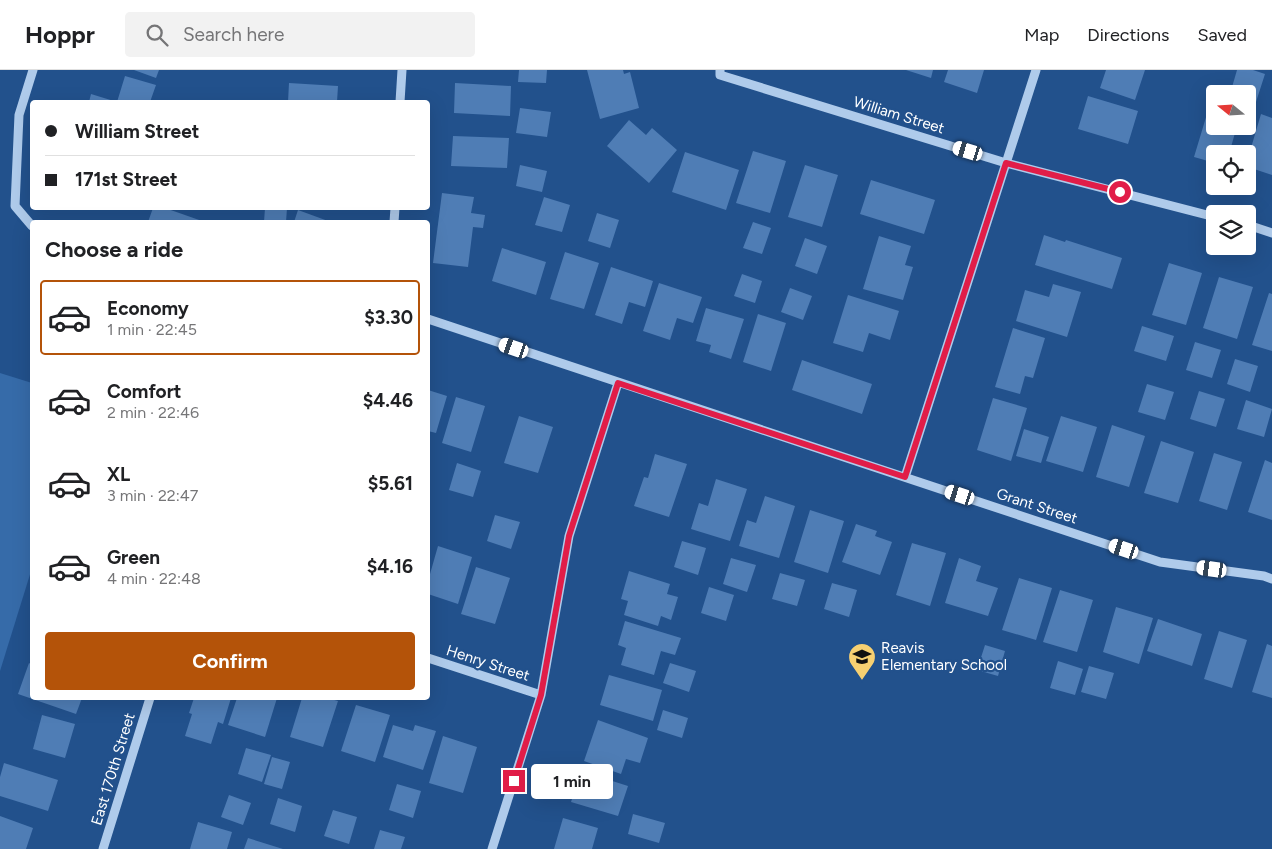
<!DOCTYPE html>
<html lang="en">
<head>
<meta charset="utf-8">
<style>
  :root { --surface:#fff; --page:#f2f2f2; --text:#202124; --muted:#757577; --line:#e0e0e0; --accent:#b45309 }
  body { margin:0; font-family:Figtree,sans-serif; background:var(--page); color:var(--text); height:100vh; display:flex; flex-direction:column; font-size:19px; white-space:nowrap }
  * { box-sizing:border-box; margin:0 }
  p { font-size:16px; color:var(--muted) }
  .icon { flex:none; width:28px; height:28px; fill:none; stroke:currentColor; stroke-width:2; stroke-linecap:round; stroke-linejoin:round }
  .map { position:relative; flex:1; overflow:hidden }
  .panel { position:absolute; left:30px; top:150px; width:400px; height:480px; display:flex; flex-direction:column; background:var(--surface); border-radius:5px; box-shadow:0 5px 20px #0002 }
  .panel>* { flex:none }
  .top-card { position:absolute; left:30px; top:30px; width:400px; height:110px; border-radius:5px; box-shadow:0 5px 20px #0002; display:grid; align-content:center; height:110px; padding:0 15px; background:var(--surface) }
  .needle { width:32px; rotate:288deg }
  .controls { position:absolute; left:1206px; top:15px; display:grid; gap:10px }
  .controls a { display:grid; place-items:center; width:50px; height:50px; border-radius:5px; background:var(--surface); box-shadow:0 5px 20px #0002; font-size:25px }
  .end { position:absolute; width:22px; height:22px; margin:-11px; border:6px solid #e11d48; background:#fff; box-shadow:0 0 0 2px #fff }
  .from { border-radius:50% }
  .bubble { position:absolute; height:35px; border-radius:5px; background:var(--surface); box-shadow:0 5px 20px #0002; font-size:16px; font-weight:700; line-height:35px; text-align:center }
  .car { position:absolute; width:15px; height:30px; margin:-15px -8px; border-radius:6px; box-shadow:0 0 4px 1px #0007; background:linear-gradient(#fff 24%,#345 0 40%,#fff 0 76%,#345 0 86%,#fff 0) }
  .top-card b { display:flex; align-items:center; gap:18px; height:48px; font-size:19px }
  .top-card b+b { border-top:1px solid var(--line) }
  .top-card i { width:12px; height:12px; background:var(--text) }
  ul { padding:0; list-style:none }
  li { display:flex; align-items:center; gap:15px; height:75px; margin:0 10px 8px; padding:0 5px; border:2px solid transparent; border-radius:5px }
  li div { flex:1 }
  li b { display:block; font-size:19px }
  li em { font-style:normal; font-weight:700 }
  li.active { border-color:var(--accent) }
  li>.icon { width:45px; height:45px; stroke-width:1.5 }
  h2 { padding:0 15px; font-size:22px; line-height:60px }
  .cta { display:flex; gap:10px; margin-top:auto; padding:10px 15px }
  .cta a { flex:1; height:58px; border-radius:5px; background:var(--accent); color:#fff; font-size:20px; font-weight:700; line-height:58px; text-align:center }
  header { display:flex; align-items:center; gap:30px; box-sizing:border-box; height:70px; padding:0 25px; background:var(--surface); border-bottom:1px solid var(--line) }
  header strong { font-size:24px }
  nav { display:flex; gap:28px; margin-inline-start:auto; font-size:18px }
  .search { width:350px; height:45px; background:var(--page); display:flex; align-items:center; gap:12px; box-sizing:border-box; padding:0 18px; border-radius:5px; color:var(--muted); font-size:19px }
  .map>svg:first-child { display:block }
  .green { fill:#366ba9 }
  .building { fill:#4f7db5 }
  .lines { fill:none; stroke-linecap:round; stroke-linejoin:round }
  .minor { stroke:#afcbeb; stroke-width:9 }
  .route { stroke:#e11d48; stroke-width:6 }
  .labels { text-anchor:middle; dominant-baseline:central; stroke-width:4.5; stroke-linejoin:round; paint-order:stroke }
  .street-label { font-size:15px; fill:#fff; stroke:#22518c }
  .poi-label { font-size:15px; fill:#fff; stroke:#22518c; text-anchor:start }
</style>
</head>
<body>
<header>
<strong>Hoppr</strong>
<div class="search"><svg class="icon" aria-label="search" viewBox="0 0 24 24"><circle cx="10" cy="10" r="6"/><path d="M15 15l6 6"/></svg>Search here</div>
<nav><a>Map</a><a>Directions</a><a>Saved</a></nav>
</header>
<div class="map">
<svg width="1272" height="779" viewBox="0 0 1272 779">
  <rect width="100%" height="100%" fill="#22518c"/>
  <path class="green" d="M0 303 32 313V498L0 601Z"/>
  <path class="building" d="M134 0H159L156 8Z
    M519 0H547L546 13 518 12Z
    M587 0H623L624 4 630 2 639 38 600 49Z
    M906 0H933L931 8Z
    M948 0H984L977 23 944 12Z
    M1106 0H1145L1135 30 1100 18Z
    M1237 0H1253L1265 4 1256 32 1248 29V24H1230Z
    M125 6 156 15 150 32H89L91 24 117 32Z
    M289 13 338 16 337 32H288Z
    M455 13 511 16 510 46 454 43Z
    M1088 26 1138 41 1128 74 1078 59Z
    M1210 34 1215 36V56H1237L1229 84H1215V93L1194 87Z
    M520 38 551 42 547 67 516 63Z
    M1261 44 1272 48V105L1248 97V88Z
    M629 50 646 65 652 58 677 80 649 113 607 76Z
    M453 66 509 68 507 98 451 96Z
    M753 81 786 91 770 143 736 133Z
    M685 82 739 100 726 140 672 122Z
    M520 95 547 101 542 122 516 116Z
    M805 95 838 105 822 157 788 147Z
    M871 110 935 130 924 164 860 144Z
    M442 123 474 127 471 143 485 145 483 158 473 157 468 197 433 193Z
    M544 127 570 135 562 162 535 155Z
    M153 138H165L202 151 201 152H148Z
    M265 138H287L286 152H264Z
    M298 140 328 151 327 152H294Z
    M597 143 619 150 610 178 588 171Z
    M753 152 771 158 762 184 743 178Z
    M1044 165 1065 172 1066 170 1122 188 1112 219 1035 195Z
    M879 166 911 176 905 195 913 197 903 230 863 219Z
    M805 168 827 176 817 204 795 196Z
    M502 178 546 192 536 225 492 211Z
    M565 182 599 193 584 239 550 229Z
    M1169 193 1202 203 1186 255 1152 245Z
    M611 197 653 211 645 237 629 232 622 254 595 245Z
    M742 204 762 211 755 233 734 226Z
    M1219 207 1253 217 1237 269 1203 258Z
    M659 213 702 227 693 253 677 248 670 270 643 261Z
    M1053 214 1081 222 1067 267 1016 251 1025 220 1049 227Z
    M790 218 812 226 803 250 781 242Z
    M1269 223 1272 224V281L1252 275Z
    M848 225 899 241 890 270 869 263 863 282 833 273Z
    M706 238 744 249 731 289 709 282 711 275 696 271Z
    M758 244 786 253 771 301 743 292Z
    M1142 256 1174 266 1166 291 1134 281Z
    M1013 258 1045 268 1033 308 1025 306 1020 324 995 317Z
    M1195 272 1221 280 1212 308 1186 300Z
    M1235 289 1258 296 1250 322 1227 314Z
    M802 290 872 314 862 344 792 320Z
    M1147 314 1174 322 1165 350 1138 342Z
    M428 320 447 326 436 363 428 361Z
    M1199 321 1225 329 1216 357 1190 349Z
    M456 327 485 336 471 382 442 373Z
    M993 328 1027 338 1011 391 977 380Z
    M1246 330 1272 339 1264 367 1237 359Z
    M519 346 553 357 538 403 504 393Z
    M1061 346 1097 357 1083 402 1046 391Z
    M1112 355 1145 366 1129 417 1096 407Z
    M1024 359 1049 367 1041 393 1016 386Z
    M1161 371 1194 382 1178 433 1144 423Z
    M1214 383 1242 392 1227 440 1199 431Z
    M655 384 687 394 669 447 634 436 644 407 648 408Z
    M1265 390 1272 393V450L1248 442Z
    M457 393 481 401 473 427 449 420Z
    M716 409 747 419 730 471 691 459 699 433 708 436Z
    M765 426 795 436 779 488 739 476 747 450 756 453Z
    M810 440 844 451 828 503 794 492Z
    M495 445 520 452 511 479 487 471Z
    M856 454 877 461 875 466 892 472 880 505 842 492Z
    M682 471 706 478 698 505 674 497Z
    M912 473 946 483 930 536 896 525Z
    M438 476 472 487 458 534 428 524V511Z
    M731 488 756 495 747 522 723 514Z
    M959 488 981 496 976 511 998 518 988 546 945 533Z
    M476 497 510 508 495 554 461 544Z
    M629 501 670 514 667 524 678 527 671 550 661 546 658 556 624 545 628 531 621 529Z
    M780 503 805 510 797 536 772 529Z
    M1019 508 1052 518 1036 570 1002 560Z
    M832 513 857 520 849 547 824 539Z
    M709 517 734 525 726 551 701 543Z
    M1060 520 1093 530 1077 582 1043 572Z
    M1116 537 1153 548 1139 594 1103 582Z
    M1158 549 1202 564 1192 596 1147 581Z
    M625 551 681 568 675 585 661 581 654 605 621 595 626 578 618 575Z
    M1219 561 1247 570 1232 618 1204 609Z
    M1267 574 1272 576V628L1252 622Z
    M985 575 1005 581 998 606 977 600Z
    M1058 591 1083 599 1075 625 1050 618Z
    M29 593 32 595V628H82L76 644 18 624Z
    M670 593 696 601 689 622 663 613Z
    M1089 596 1114 603 1106 629 1081 622Z
    M609 605 662 620 653 651 600 635Z
    M194 628H231L223 654 218 652 211 674 185 666 192 644 189 643Z
    M237 628H277L265 667 228 655Z
    M302 628H327L338 631 323 677 290 667Z
    M356 635 390 645 375 692 341 681Z
    M663 640 688 648 682 668 657 660Z
    M42 645 75 654 65 688 33 679Z
    M598 650 648 668 640 693 626 689 621 704 584 691Z
    M393 655 413 661 415 655 436 661 423 700 383 687Z
    M443 666 477 677 463 723 429 713Z
    M246 678 271 685 262 712 238 704Z
    M272 687 290 692 282 719 264 714Z
    M4 693 58 710 48 741 0 726V707Z
    M581 701 628 716 618 746 571 732Z
    M397 714 421 721 413 748 389 740Z
    M229 725 251 733 243 755 221 747Z
    M278 728 302 736 295 762 270 754Z
    M333 740 357 747 349 774 324 766Z
    M633 744 665 753 659 773 628 764Z
    M0 746 33 758 26 779H0Z
    M563 748 598 758 592 779H554Z
    M198 752 232 762 227 779H190Z
    M380 760 405 767 401 779H374Z
    M248 768 283 779H244Z"/>
  <g class="lines">
    <path class="minor" d="M720 0V5L1006 93 1215 147
      M400 32 402 0
      M394 152 395 138
      M1248 155 1272 163
      M32 156 15 136 19 45 33 0
      M428 249 1160 492 1264 506 1272 509
      M905 407 1036 0
      M428 588 541 625
      M103 779 150 628
      M492 779 541 625 569 466 618 313"/>
  </g>
  <g class="lines">
    <path class="route" d="M514 711 541 625 569 466 618 313 905 407 1006 93 1120 122"/>
  </g>
  <defs>
    <symbol id="school-pin" viewBox="-11 -11 22 30"><path d="M0 17L-7.5 6A9.5 9.5 0 1 1 7.5 6Z" fill="#f7d071" stroke="#22518c"/><path d="M0-5L7-2L0 1L-7-2ZM-4 1L0 2.5L4 1V4Q0 6-4 4Z" fill="#111"/></symbol>
  </defs>
  <g fill-rule="evenodd">
    <use href="#school-pin" x="846" y="571" width="32" height="43"/>
  </g>
  <g class="labels">
    <g class="street-label">
      <text transform="translate(899 45) rotate(17)">William Street</text>
      <text transform="translate(1037 436) rotate(18)">Grant Street</text>
      <text transform="translate(488 593) rotate(18)">Henry Street</text>
      <text transform="translate(113 699) rotate(-73)">East 170th Street</text>
    </g>
    <g class="poi-label">
      <text x="881" y="578">Reavis<tspan x="881" dy="17">Elementary School</tspan></text>
    </g>
  </g>
</svg>
<div class="controls">
<a><svg class="needle" viewBox="-14 -14 28 28"><path d="M0-13l5 13h-10z" fill="#e53935"/><path d="M0 13l5-13h-10z" fill="#757577"/></svg></a>
<a><svg class="icon" aria-label="locate" viewBox="0 0 24 24"><circle cx="12" cy="12" r="6"/><path d="M12 2v4M12 18v4M2 12h4M18 12h4"/></svg></a>
<a><svg class="icon" aria-label="layers" viewBox="0 0 24 24"><path d="M12 4l9 5-9 5-9-5zM3 14l9 5 9-5"/></svg></a>
</div>
<i class="end from" style="left:1120px;top:122px"></i>
<i class="end" style="left:514px;top:711px"></i>
<div class="bubble" style="left:531px;top:694px;width:82px">1 min</div>
<i class="car" style="left:968px;top:81px;rotate:287deg"></i>
<i class="car" style="left:514px;top:278px;rotate:289deg"></i>
<i class="car" style="left:960px;top:425px;rotate:288deg"></i>
<i class="car" style="left:1124px;top:479px;rotate:288deg"></i>
<i class="car" style="left:1212px;top:499px;rotate:278deg"></i>
<div class="top-card">
<b><i class="from"></i>William Street</b>
<b><i></i>171st Street</b>
</div>
<section class="panel">
<h2>Choose a ride</h2>
<ul>
<li class="active"><svg class="icon" aria-label="car" viewBox="0 0 24 24"><path d="M5 17H2v-5l4-1 3-4h7l3 4 3 1v5h-3M9 17h6M6 11h13"/><circle cx="7" cy="17" r="2"/><circle cx="17" cy="17" r="2"/></svg><div><b>Economy</b><p>1 min · 22:45</p></div><em>$3.30</em></li>
<li><svg class="icon" aria-label="car" viewBox="0 0 24 24"><path d="M5 17H2v-5l4-1 3-4h7l3 4 3 1v5h-3M9 17h6M6 11h13"/><circle cx="7" cy="17" r="2"/><circle cx="17" cy="17" r="2"/></svg><div><b>Comfort</b><p>2 min · 22:46</p></div><em>$4.46</em></li>
<li><svg class="icon" aria-label="car" viewBox="0 0 24 24"><path d="M5 17H2v-5l4-1 3-4h7l3 4 3 1v5h-3M9 17h6M6 11h13"/><circle cx="7" cy="17" r="2"/><circle cx="17" cy="17" r="2"/></svg><div><b>XL</b><p>3 min · 22:47</p></div><em>$5.61</em></li>
<li><svg class="icon" aria-label="car" viewBox="0 0 24 24"><path d="M5 17H2v-5l4-1 3-4h7l3 4 3 1v5h-3M9 17h6M6 11h13"/><circle cx="7" cy="17" r="2"/><circle cx="17" cy="17" r="2"/></svg><div><b>Green</b><p>4 min · 22:48</p></div><em>$4.16</em></li>
</ul>
<div class="cta"><a>Confirm</a></div>
</section>
</div>
</body>
</html>
